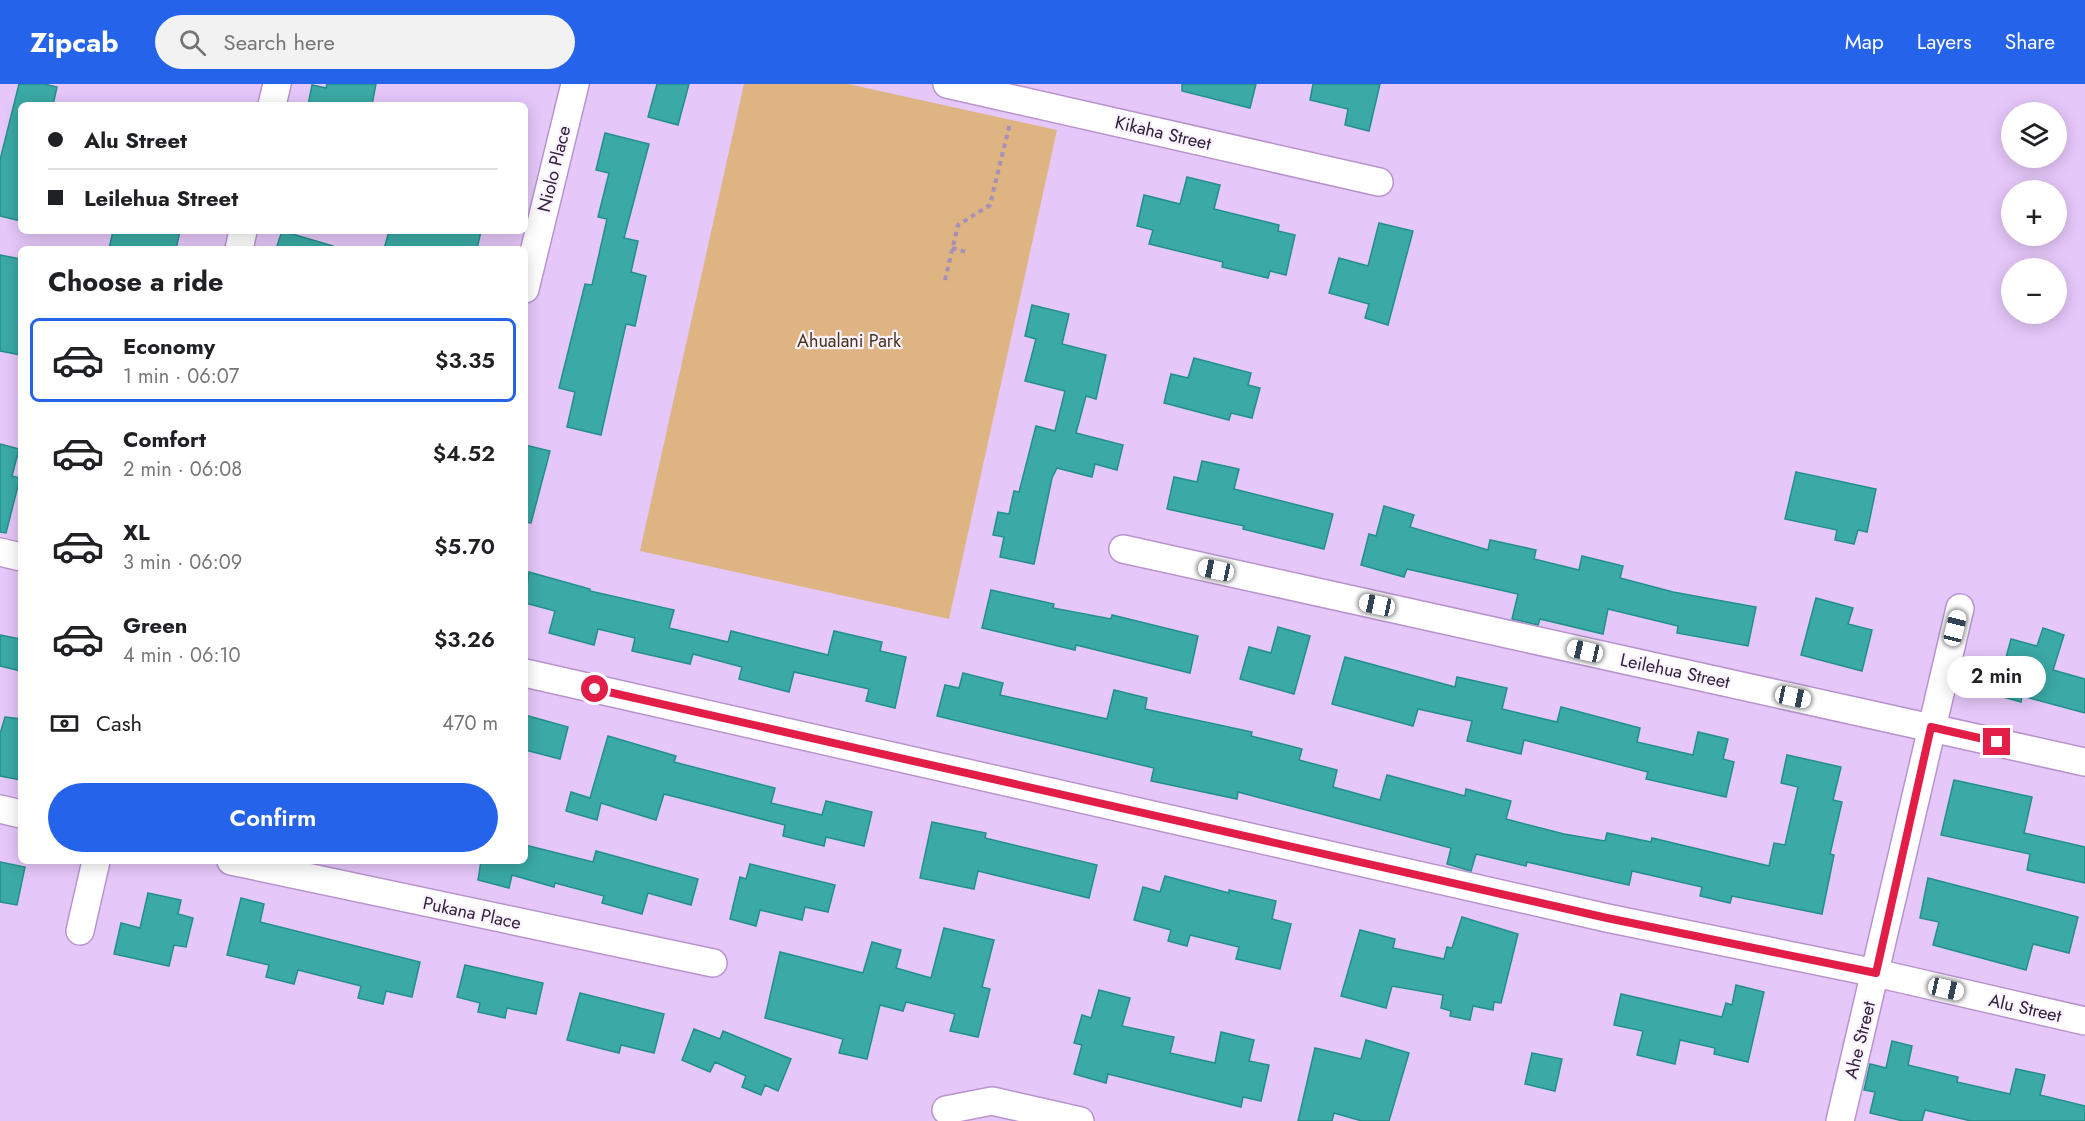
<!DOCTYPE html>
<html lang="en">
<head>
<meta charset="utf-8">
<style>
  :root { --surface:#fff; --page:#f2f2f2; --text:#202124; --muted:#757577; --line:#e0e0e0; --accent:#2563eb }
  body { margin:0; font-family:Jost,sans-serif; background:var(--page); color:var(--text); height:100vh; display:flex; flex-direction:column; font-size:22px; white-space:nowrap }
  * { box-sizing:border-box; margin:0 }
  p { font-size:20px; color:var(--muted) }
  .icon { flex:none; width:33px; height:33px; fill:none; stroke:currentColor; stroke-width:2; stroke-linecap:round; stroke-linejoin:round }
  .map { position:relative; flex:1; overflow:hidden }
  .side { position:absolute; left:18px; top:162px; width:510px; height:618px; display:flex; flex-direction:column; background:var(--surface); border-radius:9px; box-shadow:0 3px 15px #0003 }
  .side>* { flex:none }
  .banner { position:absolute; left:18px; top:18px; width:510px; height:132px; border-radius:9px; box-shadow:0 3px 15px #0003; display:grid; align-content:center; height:132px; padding:0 30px; background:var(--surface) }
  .tools { position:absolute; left:2001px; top:18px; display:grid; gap:12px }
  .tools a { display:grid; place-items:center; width:66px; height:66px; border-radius:50%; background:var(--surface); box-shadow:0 3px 15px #0003; font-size:30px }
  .end { position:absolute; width:27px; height:27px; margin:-14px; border:8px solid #e11d48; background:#fff; box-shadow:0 0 0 3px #fff }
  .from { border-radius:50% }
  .bubble { position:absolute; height:42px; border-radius:21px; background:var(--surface); box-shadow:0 3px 15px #0003; font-size:20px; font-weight:600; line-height:42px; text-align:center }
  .car { position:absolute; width:18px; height:36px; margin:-18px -9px; border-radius:8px; box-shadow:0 0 4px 2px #0007; background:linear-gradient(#fff 24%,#345 0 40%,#fff 0 76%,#345 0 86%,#fff 0) }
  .banner b { display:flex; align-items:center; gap:21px; height:57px; font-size:22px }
  .banner b+b { border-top:2px solid var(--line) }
  .banner i { width:15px; height:15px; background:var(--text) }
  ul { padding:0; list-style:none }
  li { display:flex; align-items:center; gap:18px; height:84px; margin:0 12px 9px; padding:0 18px; border:3px solid transparent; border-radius:9px }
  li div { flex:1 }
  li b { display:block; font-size:22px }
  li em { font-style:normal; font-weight:600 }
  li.current { border-color:var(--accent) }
  li>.icon { width:54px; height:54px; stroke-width:1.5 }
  h2 { padding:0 30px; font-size:27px; line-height:72px }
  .pay { display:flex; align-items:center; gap:15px; height:66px; padding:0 30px; font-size:22px }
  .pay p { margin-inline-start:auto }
  .cta { display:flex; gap:12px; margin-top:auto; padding:12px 30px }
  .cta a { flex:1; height:69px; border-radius:36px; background:var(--accent); color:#fff; font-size:24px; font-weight:600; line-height:69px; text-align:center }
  header { display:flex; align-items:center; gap:36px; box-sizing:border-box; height:84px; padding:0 30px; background:var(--accent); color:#fff }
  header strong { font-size:28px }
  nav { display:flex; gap:33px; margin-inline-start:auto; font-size:21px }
  .search { width:420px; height:54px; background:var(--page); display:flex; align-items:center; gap:15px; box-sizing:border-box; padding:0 21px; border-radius:33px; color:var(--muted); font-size:22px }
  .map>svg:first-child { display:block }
  .green { fill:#ddb482 }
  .building { fill:#3ba9a5; stroke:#228f8b; stroke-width:1.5 }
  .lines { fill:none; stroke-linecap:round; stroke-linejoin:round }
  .street-casing { stroke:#b894cf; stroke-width:30 }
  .path { stroke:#a88fb9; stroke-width:4; stroke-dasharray:4.5 4.5; stroke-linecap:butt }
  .street { stroke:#fff; stroke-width:27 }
  .route { stroke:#e11d48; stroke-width:8 }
  .labels { text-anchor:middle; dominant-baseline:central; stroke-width:4.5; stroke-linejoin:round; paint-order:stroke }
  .street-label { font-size:18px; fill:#302139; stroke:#faf2ff }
  .park-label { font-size:18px; fill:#473217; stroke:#faf2ff }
</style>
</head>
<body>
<header>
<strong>Zipcab</strong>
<div class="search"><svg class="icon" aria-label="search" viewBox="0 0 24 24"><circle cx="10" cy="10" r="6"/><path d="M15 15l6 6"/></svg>Search here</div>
<nav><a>Map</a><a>Layers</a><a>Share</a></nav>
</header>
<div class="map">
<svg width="2085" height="1037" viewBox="0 0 2085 1037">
  <rect width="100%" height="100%" fill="#e5c7f9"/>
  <path class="green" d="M744 0H848L1057 46 949 535 640 467Z"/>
  <path class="building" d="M19 0H44L57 3 53 21H21V137L0 132V76Z
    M327 0H376L372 21H308L312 1 326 4Z
    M657 0H689L678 41 648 33Z
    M1182 0H1256L1250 24 1182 7Z
    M1313 0H1380L1369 47 1345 41 1348 25 1310 16Z
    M605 49 649 60 624 154 638 157 631 188 646 192 635 242 626 240 601 351 567 343 575 308 559 304 585 200 592 201 607 135 598 133 609 89 596 86Z
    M1187 93 1220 101 1214 125 1279 141 1278 147 1295 151 1286 191 1270 187 1268 194 1222 183 1223 178 1149 160 1153 146 1137 142 1144 111 1180 120Z
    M1379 139 1413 147 1388 241 1365 234 1369 220 1329 209 1339 174 1368 182Z
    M113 147H180L176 165H109Z
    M282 147 333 162 332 165H276Z
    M389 147H481L477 165H384Z
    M0 171 21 175V271L0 267Z
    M1032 221 1069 230 1062 260 1106 271 1096 315 1086 312 1076 349 1123 361 1117 386 1095 380 1092 393 1057 384 1052 394 1034 480 1000 473 1004 453 993 451 998 428 1009 430 1014 407 1019 408 1036 342 1055 347 1065 307 1025 297 1036 255 1025 252Z
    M1194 274 1251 289 1248 301 1260 304 1252 334 1231 329 1229 336 1164 319 1171 290 1188 294Z
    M0 360 19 365 12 392 20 394 6 449 0 448Z
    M525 361 550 367 531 439 525 438Z
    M1202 377 1239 385 1234 405 1333 430 1324 465 1243 445 1244 442 1167 425 1174 393 1197 398Z
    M1796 388 1876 405 1867 448 1858 446 1854 460 1835 456 1837 446 1785 435Z
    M1384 422 1414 431 1410 443 1488 466 1490 456 1536 466 1534 475 1579 486 1582 472 1623 482 1620 494 1673 508 1756 523 1748 562 1677 549 1678 542 1608 525 1603 550 1540 535 1538 541 1512 535 1518 510 1407 485 1404 493 1361 481 1369 450 1376 452Z
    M529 488 590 505V507L674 526 669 544 728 558 731 547 828 571 834 547 882 558 880 567 906 573 895 624 866 617 869 605 794 588 789 608 739 595 742 583 693 570 690 580 632 567 635 554 598 545 594 561 549 549 555 527 525 519Z
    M991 506 1054 520 1053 524 1111 535 1112 531 1198 552 1190 589 1076 561 1075 566 982 544Z
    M1816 514 1853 524 1848 540 1872 546 1862 587 1801 571Z
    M1278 543 1310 552 1294 610 1240 595 1249 563 1271 569Z
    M2043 544 2064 551 2053 586 2085 595V629L2022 612 2021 618 1968 603 1977 573 2004 581 2011 555 2037 562Z
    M0 551 21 555V587L0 582Z
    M1345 573 1455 603 1457 593 1507 604 1502 625 1557 638 1561 623 1640 644 1637 658 1693 671 1698 648 1728 655 1723 675 1734 678 1726 713 1646 695 1648 688 1524 656 1521 670 1467 657 1472 637 1418 625 1413 642 1332 620Z
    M963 589 1003 599 1000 611 1107 635 1114 606 1147 614 1145 625 1252 648 1251 652 1302 665 1299 676 1337 686 1333 703 1380 716 1387 691 1465 712 1466 705 1511 717 1506 735 1564 750 1605 757 1607 749 1651 758 1652 754 1769 782 1774 759 1785 761 1798 703 1781 699 1787 671 1841 683 1833 716 1842 718 1830 770 1834 771 1822 830 1732 812 1730 819 1700 812 1702 803 1632 787 1629 801 1527 778 1526 782 1476 770 1471 787 1447 780 1451 764 1238 708 1237 715 1151 697 1154 684 937 632 945 601 959 604Z
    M525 631 568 643 560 675 525 666Z
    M5 633 21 635V696L0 692V650Z
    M608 652 676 672 674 678 775 704 771 719 822 731 826 717 872 728 864 762 826 753 824 762 783 752 785 741 664 710 656 736 601 719 597 736 566 727 571 708 590 714Z
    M1954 696 2032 713 2024 749 2085 763V799L2027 786 2030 770 1941 751Z
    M932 738 986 749 985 754 1097 781 1089 814 978 787 974 805 920 794Z
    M525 761 593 778 596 767 698 795 691 821 648 809 642 830 602 819 604 812 555 799 554 803 512 791 509 804 478 796 481 777H525Z
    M0 778 25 783 17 821 0 818Z
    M750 780 835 801 828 828 805 823 802 836 760 826 756 842 730 835 740 793 746 795Z
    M1165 792 1229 809V806L1276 817 1272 835 1291 840 1280 885 1236 875 1239 863 1190 851 1187 862 1168 857 1171 846 1134 836 1143 803 1160 808Z
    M1928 794 2078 833 2069 869 2033 860 2026 886 1933 861 1939 838 1920 834Z
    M148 809 181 816 178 830 193 834 186 863 174 861 169 882 114 870 121 839 140 844Z
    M241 814 264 820 260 838 420 878 412 913 386 907 383 920 358 914 361 902 298 886 294 900 266 893 269 881 227 871Z
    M1462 833 1518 850 1501 919 1494 918 1493 926 1473 922 1470 936 1450 932 1451 927 1441 924 1443 911 1392 902 1386 924 1341 912 1360 846 1395 855 1393 864 1444 875 1447 863 1452 864Z
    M944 844 994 856 982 903 990 905 978 953 950 947 955 930 906 918 903 927 880 921 867 975 839 969 843 955 765 934 780 868 863 889 872 858 901 866 896 884 931 894Z
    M465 881 543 899 536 930 507 924 505 934 478 928 480 919 457 913Z
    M1736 901 1764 908 1748 978 1714 970 1715 964 1680 956 1675 980 1637 971 1643 947 1614 941 1621 910 1722 933 1726 919 1732 921Z
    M1099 906 1130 914 1122 942 1174 953 1170 969 1215 979 1221 948 1254 956 1249 977 1269 981 1261 1017 1243 1013 1241 1023 1108 990 1106 999 1074 990 1082 961 1074 959 1082 931 1091 934Z
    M580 909 664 930 654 969 621 961 619 969 567 956Z
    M694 945 720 955 723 947 791 975 778 1007 765 1001 761 1011 742 1003 746 992 715 978 710 988 682 976Z
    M1366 956 1409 969 1389 1037H1362L1334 1029 1332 1037H1298L1315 964 1361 975Z
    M1892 957 1912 962 1908 981 1958 993 1957 998 2010 1010 2016 985 2045 991 2040 1011 2085 1022V1037H1971L1925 1026 1922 1037H1903L1870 1029 1875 1008 1864 1006 1870 980 1886 984Z
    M1532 969 1562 975 1555 1007 1525 1000Z"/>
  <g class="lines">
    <defs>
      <path id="street" d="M947 0 1379 98
        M272 21 277 0
        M239 165 243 147
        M525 205 575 0
        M1123 465 2085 678
        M0 468 21 473
        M525 589 1607 834 1876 889 2085 937
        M0 725 21 730
        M231 777 713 879
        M80 847 96 777
        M946 1026 992 1017 1080 1037
        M1840 1037 1960 524"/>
    </defs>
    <use href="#street" class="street-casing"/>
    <path class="path" d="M952 164 967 168
      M945 196 958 141 990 121 1010 39"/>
    <use href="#street" class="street"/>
  </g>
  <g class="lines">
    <path class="route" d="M595 605 1607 834 1876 889 1931 643 1997 658"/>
  </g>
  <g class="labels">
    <g class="street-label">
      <text transform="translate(1163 49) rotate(13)">Kikaha Street</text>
      <text transform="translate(554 85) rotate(-76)">Niolo Place</text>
      <text transform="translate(1675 587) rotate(12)">Leilehua Street</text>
      <text transform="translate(472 829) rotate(12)">Pukana Place</text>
      <text transform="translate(2025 924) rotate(13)">Alu Street</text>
      <text transform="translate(1860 956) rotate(-76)">Ahe Street</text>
    </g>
    <g class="park-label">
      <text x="849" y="257">Ahualani Park</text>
    </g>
  </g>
</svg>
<div class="tools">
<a><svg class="icon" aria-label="layers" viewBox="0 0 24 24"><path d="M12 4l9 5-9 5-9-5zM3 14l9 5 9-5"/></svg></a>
<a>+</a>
<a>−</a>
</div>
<i class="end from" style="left:595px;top:605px"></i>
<i class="end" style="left:1997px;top:658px"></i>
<div class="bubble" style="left:1947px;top:572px;width:99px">2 min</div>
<i class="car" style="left:1216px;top:486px;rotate:282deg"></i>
<i class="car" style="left:1377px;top:521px;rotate:282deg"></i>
<i class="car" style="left:1955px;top:544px;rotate:14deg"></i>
<i class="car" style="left:1585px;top:567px;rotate:283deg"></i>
<i class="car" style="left:1793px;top:613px;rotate:102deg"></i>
<i class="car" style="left:1946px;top:905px;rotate:103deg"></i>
<div class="banner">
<b><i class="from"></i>Alu Street</b>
<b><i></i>Leilehua Street</b>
</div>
<section class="side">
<h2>Choose a ride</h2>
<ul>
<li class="current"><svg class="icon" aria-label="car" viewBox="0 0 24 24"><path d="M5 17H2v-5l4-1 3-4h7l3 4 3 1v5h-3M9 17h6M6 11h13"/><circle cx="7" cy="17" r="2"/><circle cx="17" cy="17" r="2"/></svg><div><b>Economy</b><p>1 min · 06:07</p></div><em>$3.35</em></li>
<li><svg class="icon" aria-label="car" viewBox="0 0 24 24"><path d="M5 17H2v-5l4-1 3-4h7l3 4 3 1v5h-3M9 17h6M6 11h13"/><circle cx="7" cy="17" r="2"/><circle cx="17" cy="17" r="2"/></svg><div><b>Comfort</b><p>2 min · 06:08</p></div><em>$4.52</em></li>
<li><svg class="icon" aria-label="car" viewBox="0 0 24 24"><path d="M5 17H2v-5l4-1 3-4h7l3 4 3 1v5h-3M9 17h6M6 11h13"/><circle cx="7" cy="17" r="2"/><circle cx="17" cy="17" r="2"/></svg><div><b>XL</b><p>3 min · 06:09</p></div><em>$5.70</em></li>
<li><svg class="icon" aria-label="car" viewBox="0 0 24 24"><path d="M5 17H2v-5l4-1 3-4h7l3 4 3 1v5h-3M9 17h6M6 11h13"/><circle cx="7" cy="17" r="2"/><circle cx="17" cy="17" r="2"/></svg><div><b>Green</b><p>4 min · 06:10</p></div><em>$3.26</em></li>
</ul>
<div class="pay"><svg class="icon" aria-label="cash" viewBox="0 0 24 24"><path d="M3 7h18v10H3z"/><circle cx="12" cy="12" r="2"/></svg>Cash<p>470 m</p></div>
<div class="cta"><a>Confirm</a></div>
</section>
</div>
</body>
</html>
